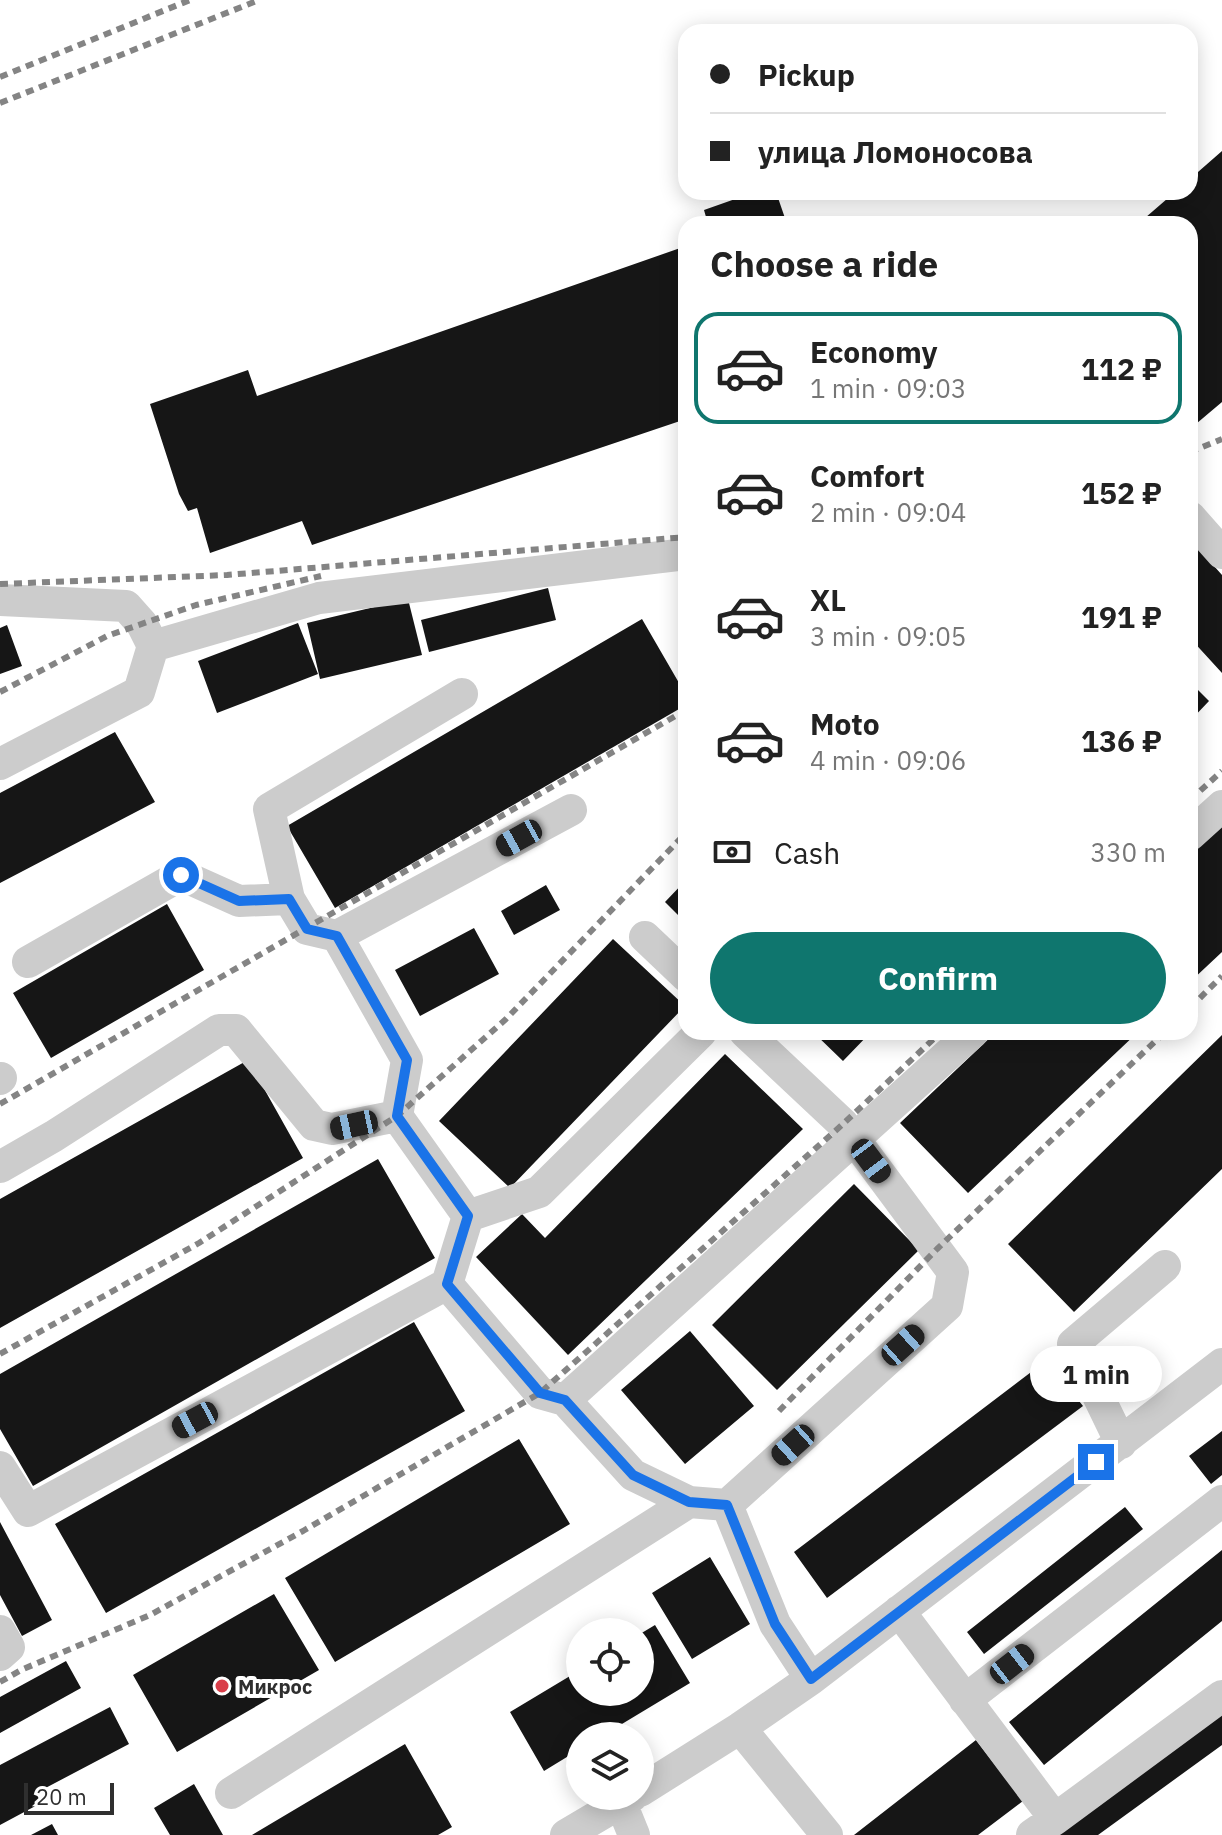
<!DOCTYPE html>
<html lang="en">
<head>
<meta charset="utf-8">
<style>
  :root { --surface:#fff; --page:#f2f2f2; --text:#222; --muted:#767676; --line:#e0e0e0; --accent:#0f766e }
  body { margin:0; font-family:"IBM Plex Sans",sans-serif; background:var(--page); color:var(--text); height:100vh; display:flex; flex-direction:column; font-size:30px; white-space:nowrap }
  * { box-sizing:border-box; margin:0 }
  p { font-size:26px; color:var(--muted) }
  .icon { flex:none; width:44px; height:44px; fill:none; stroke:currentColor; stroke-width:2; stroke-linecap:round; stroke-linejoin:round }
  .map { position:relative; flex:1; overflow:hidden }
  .drawer { position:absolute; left:678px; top:216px; width:520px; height:824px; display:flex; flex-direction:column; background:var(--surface); border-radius:24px; box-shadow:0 4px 20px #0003 }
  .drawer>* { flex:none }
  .guide { position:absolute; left:678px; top:24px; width:520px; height:176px; border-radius:24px; box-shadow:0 4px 20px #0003; display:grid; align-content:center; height:176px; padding:0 32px; background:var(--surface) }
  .tools { position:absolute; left:566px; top:1618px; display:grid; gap:16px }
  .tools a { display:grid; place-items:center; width:88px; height:88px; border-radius:50%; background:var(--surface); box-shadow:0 4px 20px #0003; font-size:40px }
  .scale { position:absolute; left:24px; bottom:20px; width:90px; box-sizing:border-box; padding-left:8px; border:4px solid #2f2f2f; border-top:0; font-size:22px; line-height:28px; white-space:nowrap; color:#2f2f2f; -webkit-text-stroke:6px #fff; paint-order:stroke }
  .end { position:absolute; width:36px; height:36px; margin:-18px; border:10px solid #1a73e8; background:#fff; box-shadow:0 0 0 4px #fff }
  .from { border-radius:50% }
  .bubble { position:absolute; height:56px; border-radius:28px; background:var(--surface); box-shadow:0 4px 20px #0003; font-size:26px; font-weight:700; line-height:56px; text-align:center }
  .car { position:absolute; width:24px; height:48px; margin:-24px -12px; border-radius:10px; box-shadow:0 0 6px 2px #0007; background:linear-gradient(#222 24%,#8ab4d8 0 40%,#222 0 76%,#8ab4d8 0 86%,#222 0) }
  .guide b { display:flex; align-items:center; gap:28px; height:76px; font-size:30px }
  .guide b+b { border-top:2px solid var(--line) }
  .guide i { width:20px; height:20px; background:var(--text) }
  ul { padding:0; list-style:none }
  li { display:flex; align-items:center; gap:24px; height:112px; margin:0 16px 12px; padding:0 16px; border:4px solid transparent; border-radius:24px }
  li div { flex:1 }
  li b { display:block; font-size:30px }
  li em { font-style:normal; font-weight:700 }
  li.current { border-color:var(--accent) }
  li>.icon { width:72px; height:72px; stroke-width:1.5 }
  h2 { padding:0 32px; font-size:36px; line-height:96px }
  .pay { display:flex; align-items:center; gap:20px; height:88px; padding:0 32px; font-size:30px }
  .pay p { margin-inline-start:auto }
  .cta { display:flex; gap:16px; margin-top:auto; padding:16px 32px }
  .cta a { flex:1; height:92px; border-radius:48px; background:var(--accent); color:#fff; font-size:32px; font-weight:700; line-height:92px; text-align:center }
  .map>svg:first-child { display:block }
  .building { fill:#161616 }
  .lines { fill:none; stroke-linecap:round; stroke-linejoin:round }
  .minor { stroke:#ccc; stroke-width:32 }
  .rail { stroke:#848484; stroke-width:6; stroke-dasharray:8 6; stroke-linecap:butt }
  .route { stroke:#1a73e8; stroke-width:10 }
  .poi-dot { fill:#d93e49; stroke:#fff; stroke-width:3 }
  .labels { text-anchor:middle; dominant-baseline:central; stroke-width:8; stroke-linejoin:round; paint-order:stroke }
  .poi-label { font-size:20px; font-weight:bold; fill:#2f2f2f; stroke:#fff; text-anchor:start }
</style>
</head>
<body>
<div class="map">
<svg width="1222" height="1835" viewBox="0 0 1222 1835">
  <rect width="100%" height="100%" fill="#fff"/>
  <path class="building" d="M1222 151V402L1190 429V224H1138L1175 192H1190V179Z
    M755 192H776L787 224H708L704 210Z
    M686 246V419L312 545 302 521 210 553 197 508 188 511 179 494 150 404 248 370 257 396Z
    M1190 539 1222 575V673L1190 638Z
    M548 588 556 620 429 652 421 620Z
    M408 599 422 655 320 679 307 623Z
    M642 619 686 695V705L335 908 287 826Z
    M298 623 318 674 217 713 198 661Z
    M7 625 22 666 0 674V628Z
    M1190 682 1209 701 1190 721Z
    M115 732 155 802 0 883V793Z
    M1222 817V952L1190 982V848Z
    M686 880V923L665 902Z
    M546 885 560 910 514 935 501 911Z
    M167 904 204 970 51 1058 13 993Z
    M474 928 499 974 420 1016 395 970Z
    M613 939 685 1006 510 1188 439 1121Z
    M813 1032H871L843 1061Z
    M996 1032H1138L968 1193 900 1123Z
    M1222 1035V1169L1074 1312 1008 1244Z
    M725 1054 803 1129 568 1355 476 1257 522 1214 545 1238Z
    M248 1060 303 1158 0 1328V1199Z
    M378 1159 435 1258 33 1486 0 1429V1374Z
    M854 1184 919 1250 777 1390 712 1325Z
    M414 1322 465 1411 106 1613 55 1524Z
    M690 1331 754 1406 685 1464 621 1390Z
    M1047 1360 1083 1406 827 1598 794 1552Z
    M1222 1431V1475L1211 1484 1189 1456Z
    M519 1439 570 1524 335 1662 285 1578Z
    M1125 1507 1143 1529 984 1654 967 1632Z
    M0 1522 52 1620 22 1636 0 1595Z
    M1222 1550V1621L1044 1765 1009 1722Z
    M710 1557 750 1624 692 1659 652 1593Z
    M274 1594 319 1670 177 1752 133 1675Z
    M655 1625 690 1683 602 1736H580V1749L544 1771 510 1712 580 1670V1692H640V1634Z
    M66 1661 81 1688 0 1733V1697Z
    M110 1707 129 1744 36 1793 41 1803 0 1825V1765Z
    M1222 1712V1745L1098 1835H1054Z
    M976 1740 1023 1801 978 1835H854Z
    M405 1744 452 1827 438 1835H252Z
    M194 1784 223 1835H170L154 1808Z
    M52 1824 58 1835H31Z"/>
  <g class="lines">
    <path class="minor" d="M1190 517 1222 553
      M0 600 126 606 142 624 153 646
      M462 694 269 809 289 899 307 929 337 936 407 1060 397 1116 468 1216 447 1284 540 1393 565 1400 633 1475 689 1502 727 1505 775 1624 811 1679
      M0 764 139 692 153 646 319 598 686 554
      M1190 835 1222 806
      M337 936 571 810
      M645 937 686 976
      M28 962 181 875 239 901 289 899
      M0 1079 1 1078
      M0 1167 54 1136 219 1030H236L314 1125 332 1129 397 1116
      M468 1216 539 1192 701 1032
      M565 1400 973 1032
      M1121 1443 1073 1344 1165 1266
      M0 1467 28 1511 447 1284
      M727 1505 947 1306 953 1272 843 1124 745 1032
      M899 1611 1055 1819 1032 1835
      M0 1631 9 1647 0 1655
      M965 1700 1222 1501
      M740 1728 827 1835
      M640 1791 740 1728 811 1679 1222 1364
      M231 1793 689 1502
      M621 1803 634 1835
      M1055 1819 1222 1696
      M566 1835 632 1796"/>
    <path class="rail" d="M0 77 190 0
      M0 103 259 0
      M1190 452 1222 439
      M0 584 227 575 686 537
      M0 692 107 636 196 605 321 576
      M1190 800 1222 771
      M1190 1008 1222 976
      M0 1104 686 710
      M0 1354 199 1243 397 1116 506 1019 686 833
      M779 1411 937 1249 1165 1032
      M0 1682 21 1670 150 1615 303 1531 540 1393 843 1124 941 1032"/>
  </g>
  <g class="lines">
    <path class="route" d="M181 875 239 901 289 899 307 929 337 936 407 1060 397 1116 468 1216 447 1284 540 1393 565 1400 633 1475 689 1502 727 1505 775 1624 811 1679 1096 1462"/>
  </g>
  <circle class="poi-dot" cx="222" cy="1686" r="8"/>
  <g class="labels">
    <g class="poi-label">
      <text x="238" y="1686">Микрос</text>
    </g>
  </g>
</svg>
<div class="tools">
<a><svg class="icon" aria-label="locate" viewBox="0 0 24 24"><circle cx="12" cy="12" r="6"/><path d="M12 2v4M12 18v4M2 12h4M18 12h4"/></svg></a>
<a><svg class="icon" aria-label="layers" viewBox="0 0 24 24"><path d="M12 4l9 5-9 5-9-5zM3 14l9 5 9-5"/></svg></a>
</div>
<div class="scale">20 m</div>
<i class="end from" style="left:181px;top:875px"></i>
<i class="end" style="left:1096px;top:1462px"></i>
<div class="bubble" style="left:1030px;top:1346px;width:132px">1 min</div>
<i class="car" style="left:519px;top:838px;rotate:241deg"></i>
<i class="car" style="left:354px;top:1125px;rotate:258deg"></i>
<i class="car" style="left:871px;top:1161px;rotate:143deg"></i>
<i class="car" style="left:903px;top:1345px;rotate:48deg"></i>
<i class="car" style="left:195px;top:1420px;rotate:242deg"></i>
<i class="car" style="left:793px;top:1445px;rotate:228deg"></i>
<i class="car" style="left:1012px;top:1664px;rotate:52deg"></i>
<div class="guide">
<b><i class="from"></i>Pickup</b>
<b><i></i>улица Ломоносова</b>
</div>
<section class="drawer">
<h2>Choose a ride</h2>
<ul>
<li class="current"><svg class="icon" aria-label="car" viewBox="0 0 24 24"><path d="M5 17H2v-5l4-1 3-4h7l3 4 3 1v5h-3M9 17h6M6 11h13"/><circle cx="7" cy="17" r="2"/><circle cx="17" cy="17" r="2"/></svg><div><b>Economy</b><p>1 min · 09:03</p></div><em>112 ₽</em></li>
<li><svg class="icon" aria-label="car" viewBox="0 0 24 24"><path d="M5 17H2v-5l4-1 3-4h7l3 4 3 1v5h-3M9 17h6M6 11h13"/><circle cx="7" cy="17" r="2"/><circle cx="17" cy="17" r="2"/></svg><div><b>Comfort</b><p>2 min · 09:04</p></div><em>152 ₽</em></li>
<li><svg class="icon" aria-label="car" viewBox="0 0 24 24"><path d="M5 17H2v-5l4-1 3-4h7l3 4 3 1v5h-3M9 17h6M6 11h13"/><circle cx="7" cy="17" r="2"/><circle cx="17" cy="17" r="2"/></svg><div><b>XL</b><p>3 min · 09:05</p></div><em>191 ₽</em></li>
<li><svg class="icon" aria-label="car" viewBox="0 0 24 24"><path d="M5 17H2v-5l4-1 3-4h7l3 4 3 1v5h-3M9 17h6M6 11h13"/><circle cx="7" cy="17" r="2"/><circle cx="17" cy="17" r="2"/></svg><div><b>Moto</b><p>4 min · 09:06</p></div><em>136 ₽</em></li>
</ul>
<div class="pay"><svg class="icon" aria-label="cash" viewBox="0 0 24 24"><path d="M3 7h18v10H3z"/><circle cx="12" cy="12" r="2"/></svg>Cash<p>330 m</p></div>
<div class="cta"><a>Confirm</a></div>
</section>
</div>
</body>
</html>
